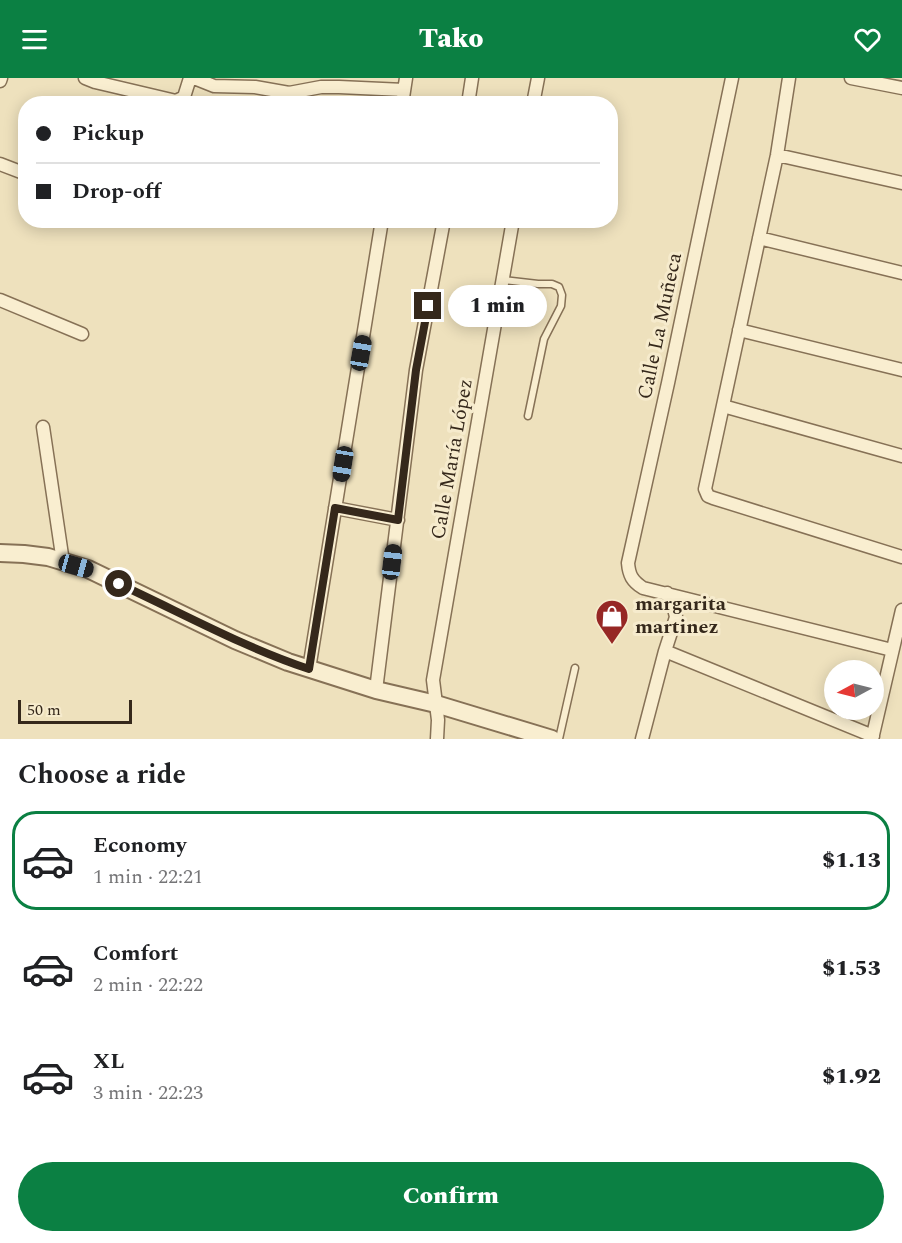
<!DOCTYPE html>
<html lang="en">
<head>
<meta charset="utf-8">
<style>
  :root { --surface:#fff; --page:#f2f2f2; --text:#202124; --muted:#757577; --line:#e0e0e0; --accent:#0b8043 }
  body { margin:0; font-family:Spectral,serif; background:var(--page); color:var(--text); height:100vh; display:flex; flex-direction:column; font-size:22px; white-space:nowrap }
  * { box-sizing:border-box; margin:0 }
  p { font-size:20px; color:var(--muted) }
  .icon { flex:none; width:33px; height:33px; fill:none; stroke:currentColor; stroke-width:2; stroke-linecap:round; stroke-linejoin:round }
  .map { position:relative; height:661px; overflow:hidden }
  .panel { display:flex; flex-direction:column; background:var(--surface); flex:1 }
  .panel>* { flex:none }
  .top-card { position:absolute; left:18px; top:18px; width:600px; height:132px; border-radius:24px; box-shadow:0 3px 15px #0003; display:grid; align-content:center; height:132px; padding:0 18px; background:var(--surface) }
  .needle { width:39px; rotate:263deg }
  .fabs { position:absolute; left:824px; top:582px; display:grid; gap:12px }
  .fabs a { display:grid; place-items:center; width:60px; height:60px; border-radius:50%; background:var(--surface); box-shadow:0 3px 15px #0003; font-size:30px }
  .scale { position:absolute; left:18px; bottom:15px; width:114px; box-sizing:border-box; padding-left:6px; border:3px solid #35281b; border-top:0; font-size:16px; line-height:21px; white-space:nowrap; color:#35281b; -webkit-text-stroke:4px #f6ebcd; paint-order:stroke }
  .end { position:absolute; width:27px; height:27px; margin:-14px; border:8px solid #35281b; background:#fff; box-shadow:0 0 0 3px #fff }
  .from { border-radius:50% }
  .bubble { position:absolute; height:42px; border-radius:21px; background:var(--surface); box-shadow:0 3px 15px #0003; font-size:20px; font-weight:800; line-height:42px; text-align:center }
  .car { position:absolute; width:18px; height:36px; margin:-18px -9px; border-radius:8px; box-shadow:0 0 4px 2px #0007; background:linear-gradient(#222 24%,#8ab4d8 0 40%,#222 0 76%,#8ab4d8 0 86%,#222 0) }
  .top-card b { display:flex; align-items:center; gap:21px; height:57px; font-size:22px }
  .top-card b+b { border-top:2px solid var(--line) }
  .top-card i { width:15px; height:15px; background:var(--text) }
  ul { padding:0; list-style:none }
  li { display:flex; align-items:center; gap:18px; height:99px; margin:0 12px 9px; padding:0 6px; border:3px solid transparent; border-radius:24px }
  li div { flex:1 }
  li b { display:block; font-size:22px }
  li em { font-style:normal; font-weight:800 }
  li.current { border-color:var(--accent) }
  li>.icon { width:54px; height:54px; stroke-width:1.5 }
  h2 { padding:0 18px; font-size:27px; line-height:72px }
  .cta { display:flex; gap:12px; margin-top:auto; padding:12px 18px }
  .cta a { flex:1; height:69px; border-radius:36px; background:var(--accent); color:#fff; font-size:24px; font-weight:800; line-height:69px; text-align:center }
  header { display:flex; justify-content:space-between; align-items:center; height:78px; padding:0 18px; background:var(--accent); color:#fff; font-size:27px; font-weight:800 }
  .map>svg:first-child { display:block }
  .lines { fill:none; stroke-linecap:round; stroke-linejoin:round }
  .service-casing { stroke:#867156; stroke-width:9 }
  .minor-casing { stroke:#867156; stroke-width:15 }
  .tertiary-casing { stroke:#867156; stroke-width:20 }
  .service { stroke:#f9eed0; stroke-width:6 }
  .minor { stroke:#f9eed0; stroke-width:12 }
  .tertiary { stroke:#f9eed0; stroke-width:16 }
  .route { stroke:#35281b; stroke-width:8 }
  .labels { text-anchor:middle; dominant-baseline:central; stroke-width:6; stroke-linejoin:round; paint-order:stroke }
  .street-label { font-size:20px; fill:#35281b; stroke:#f6ebcd }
  .poi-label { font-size:20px; font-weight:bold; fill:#35281b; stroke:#f6ebcd; text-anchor:start }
</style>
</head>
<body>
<header><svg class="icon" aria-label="menu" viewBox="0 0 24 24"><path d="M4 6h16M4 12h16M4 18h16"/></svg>Tako<svg class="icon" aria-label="heart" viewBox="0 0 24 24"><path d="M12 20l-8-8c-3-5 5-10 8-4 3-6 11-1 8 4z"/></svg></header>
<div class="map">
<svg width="902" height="661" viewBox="0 0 902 661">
  <rect width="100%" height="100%" fill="#eee1bd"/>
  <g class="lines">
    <defs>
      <path id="service" d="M503 202 538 206H552L559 209 562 217 561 228 544 261 528 338
        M559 661 575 590"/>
      <path id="minor" d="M85 0 95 4 176 23 184 19 190 0
        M194 0 214 8 255 9 289 15 321 9H339L404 12
        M732 0 668 305 628 485C629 497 632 503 643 510L892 572
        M789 0 777 77 705 411 708 418 713 420 902 479
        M851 0 902 10
        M0 3 1 0
        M402 26 406 0
        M468 26 472 0
        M533 26 538 0
        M777 77 902 105
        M0 86 26 96
        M759 160 902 195
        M0 222 82 256
        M739 252 902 292
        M723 328 902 378
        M43 349 63 484
        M335 430 398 442
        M665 573 873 658
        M309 591 382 142
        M376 612 416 292 444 142
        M437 661 438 642 433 602 513 142
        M642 661 665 573 676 539 672 522 667 515
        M872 661 902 532"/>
      <path id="tertiary" d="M0 475 24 476 48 479 88 491 235 562 288 584 376 612 436 626 552 661"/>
    </defs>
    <use href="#service" class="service-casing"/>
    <use href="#minor" class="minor-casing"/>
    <use href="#tertiary" class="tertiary-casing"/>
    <use href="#service" class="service"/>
    <use href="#minor" class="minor"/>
    <use href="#tertiary" class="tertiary"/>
  </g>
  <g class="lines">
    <path class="route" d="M119 506C182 535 243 569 309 591L335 430 398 442 416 292 428 228"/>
  </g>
  <defs>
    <symbol id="shop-pin" viewBox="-11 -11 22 30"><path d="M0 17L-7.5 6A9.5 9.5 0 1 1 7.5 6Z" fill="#962725" stroke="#f6ebcd"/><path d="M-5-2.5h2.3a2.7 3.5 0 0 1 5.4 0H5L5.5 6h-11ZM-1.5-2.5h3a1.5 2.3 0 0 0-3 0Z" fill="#fff"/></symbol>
  </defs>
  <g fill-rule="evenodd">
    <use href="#shop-pin" x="593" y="519" width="38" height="52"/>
  </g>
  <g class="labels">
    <g class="street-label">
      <text transform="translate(660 248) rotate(-78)">Calle La Muñeca</text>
      <text transform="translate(452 381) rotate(-80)">Calle María López</text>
    </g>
    <g class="poi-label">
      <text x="635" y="526">margarita<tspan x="635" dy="23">martinez</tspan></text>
    </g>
  </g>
</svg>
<div class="fabs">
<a><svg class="needle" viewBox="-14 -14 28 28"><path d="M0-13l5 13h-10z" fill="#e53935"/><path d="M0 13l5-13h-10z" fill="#757577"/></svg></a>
</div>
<div class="scale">50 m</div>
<i class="end from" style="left:119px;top:506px"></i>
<i class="end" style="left:428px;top:228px"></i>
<div class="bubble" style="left:448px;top:207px;width:99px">1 min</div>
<i class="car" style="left:361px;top:275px;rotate:10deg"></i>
<i class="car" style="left:343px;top:386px;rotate:189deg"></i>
<i class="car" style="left:392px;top:484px;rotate:7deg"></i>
<i class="car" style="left:76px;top:488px;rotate:106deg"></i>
<div class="top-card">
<b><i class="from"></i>Pickup</b>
<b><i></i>Drop-off</b>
</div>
</div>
<section class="panel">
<h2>Choose a ride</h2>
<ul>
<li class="current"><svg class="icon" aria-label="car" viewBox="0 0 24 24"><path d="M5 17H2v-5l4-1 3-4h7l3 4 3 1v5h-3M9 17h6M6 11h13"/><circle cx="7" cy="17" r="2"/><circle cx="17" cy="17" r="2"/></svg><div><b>Economy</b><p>1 min · 22:21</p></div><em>$1.13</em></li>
<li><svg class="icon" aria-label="car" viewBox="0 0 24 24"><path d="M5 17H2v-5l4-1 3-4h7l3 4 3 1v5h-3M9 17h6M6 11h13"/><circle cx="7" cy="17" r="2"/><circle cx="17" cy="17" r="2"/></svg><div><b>Comfort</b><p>2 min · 22:22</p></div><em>$1.53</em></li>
<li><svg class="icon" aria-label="car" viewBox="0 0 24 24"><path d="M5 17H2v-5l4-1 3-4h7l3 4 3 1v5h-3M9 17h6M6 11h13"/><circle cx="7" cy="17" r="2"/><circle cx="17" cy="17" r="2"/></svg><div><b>XL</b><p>3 min · 22:23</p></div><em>$1.92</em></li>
</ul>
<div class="cta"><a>Confirm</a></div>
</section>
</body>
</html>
